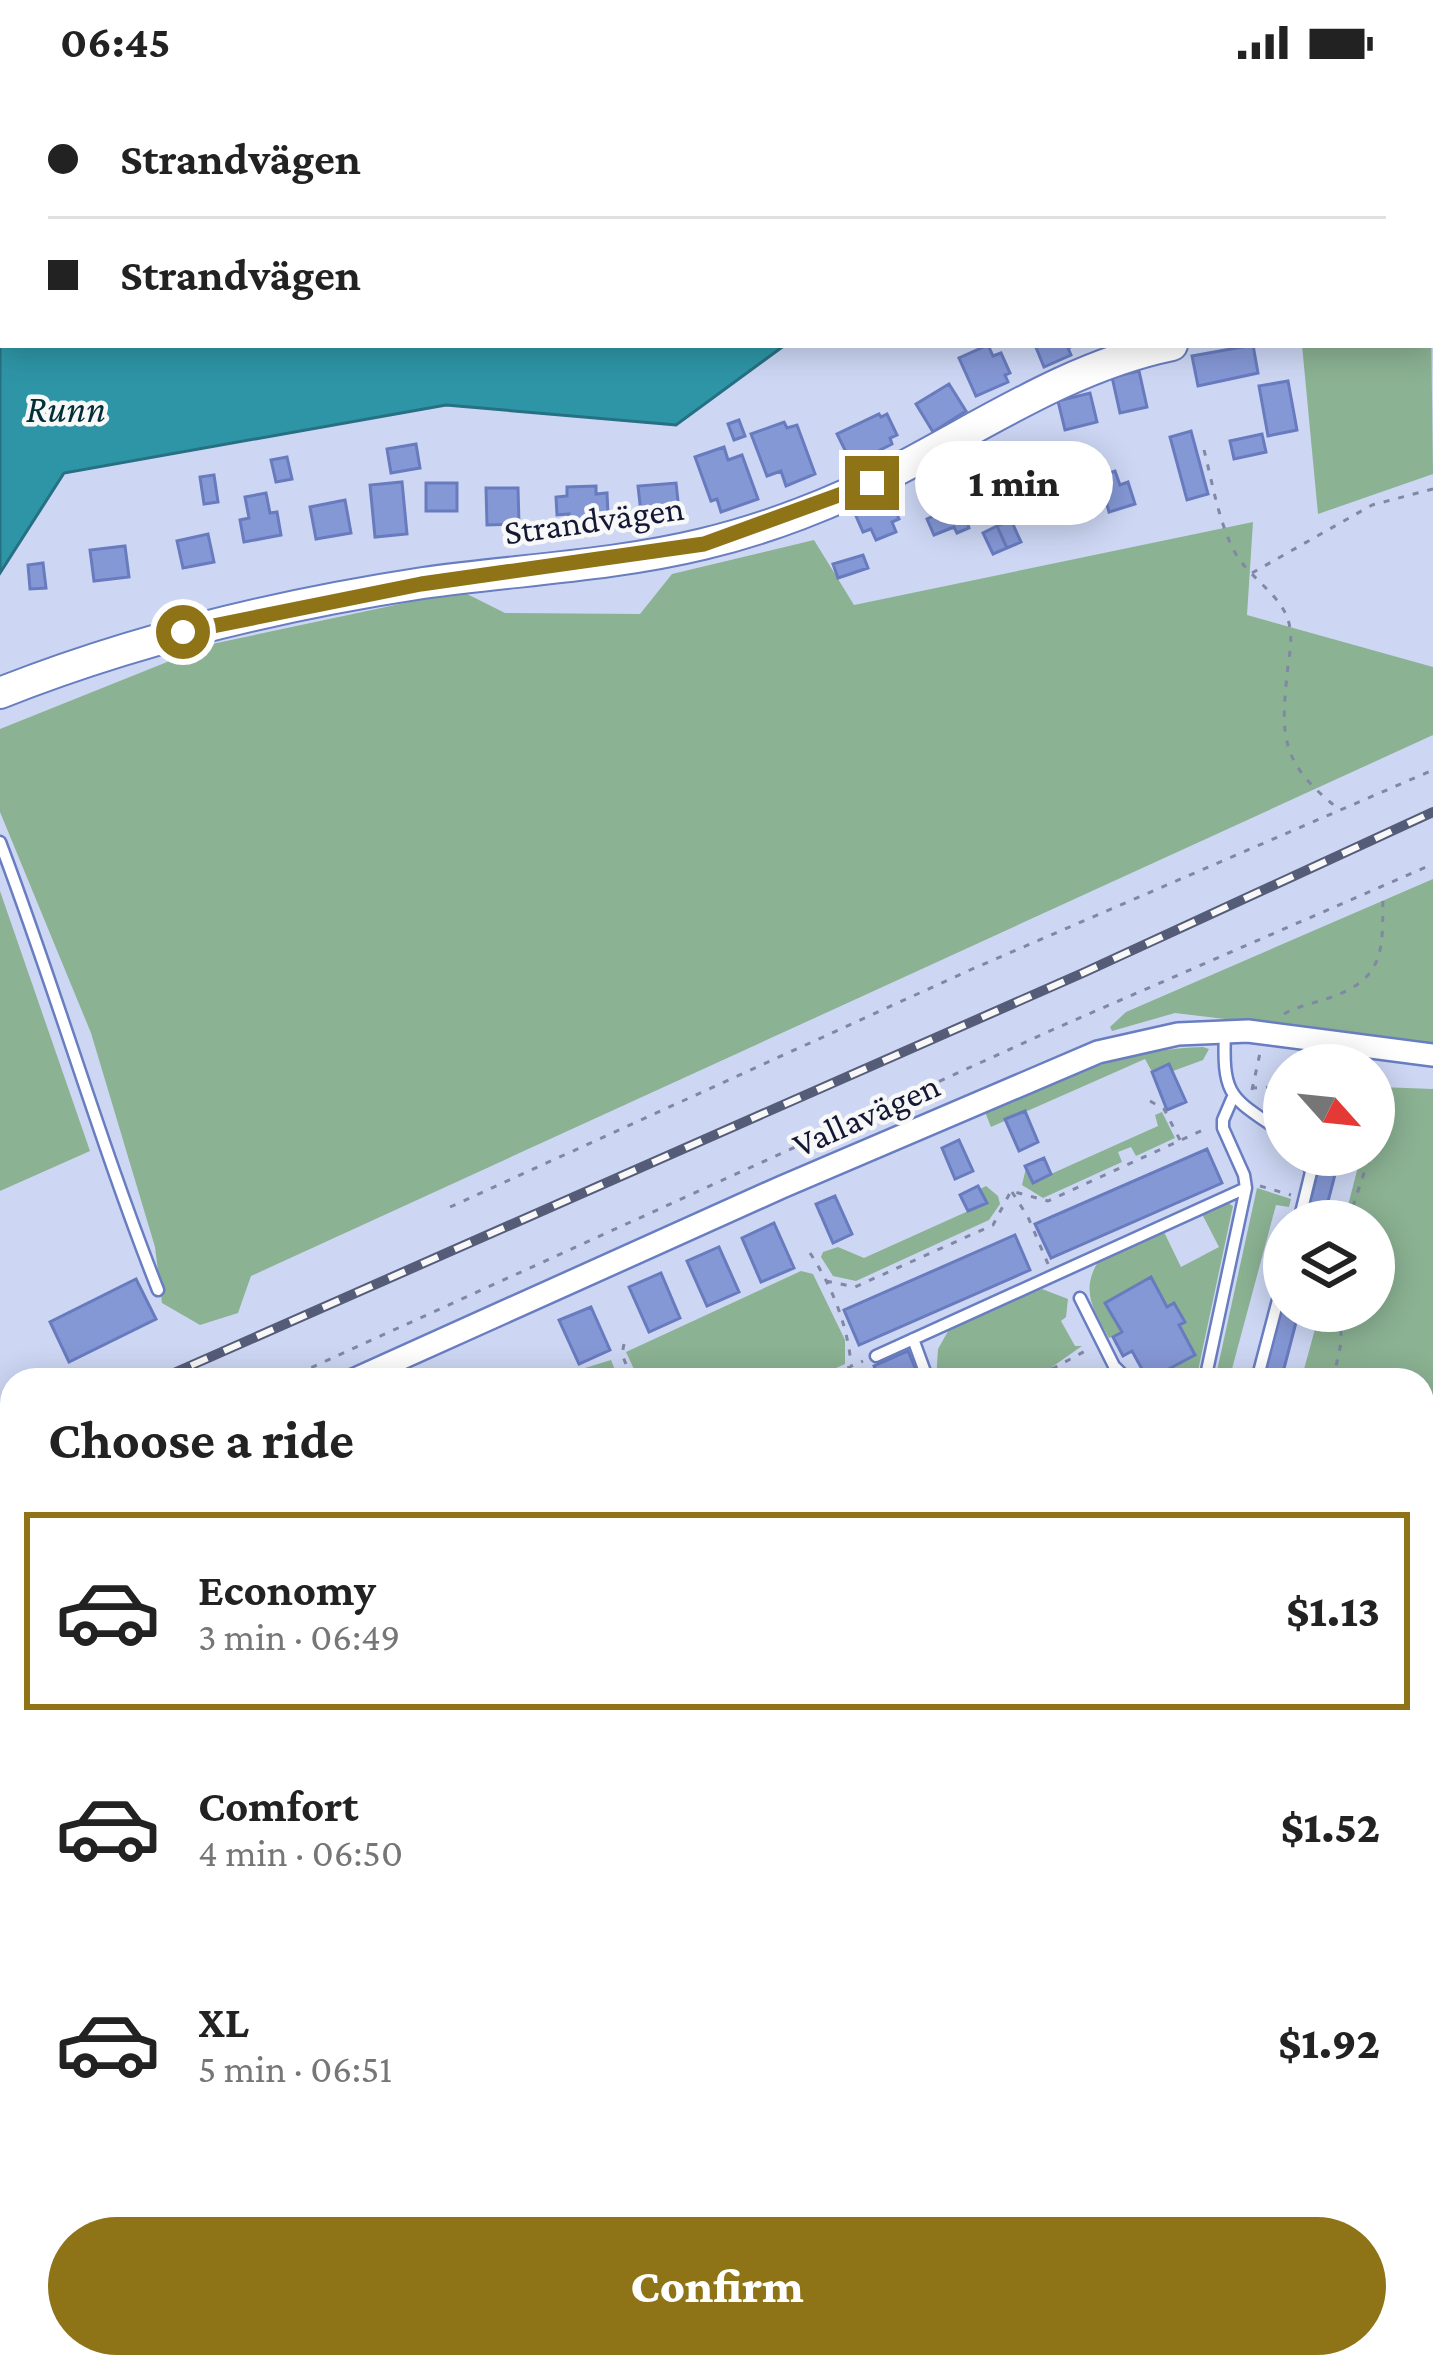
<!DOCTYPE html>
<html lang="en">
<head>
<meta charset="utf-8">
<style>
  :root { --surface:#fff; --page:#f6f6f6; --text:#222; --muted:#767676; --line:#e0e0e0; --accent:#8e7317 }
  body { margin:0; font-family:"Crimson Pro",serif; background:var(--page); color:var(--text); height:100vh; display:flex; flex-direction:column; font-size:45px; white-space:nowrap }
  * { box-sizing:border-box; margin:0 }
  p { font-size:39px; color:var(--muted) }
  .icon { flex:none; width:66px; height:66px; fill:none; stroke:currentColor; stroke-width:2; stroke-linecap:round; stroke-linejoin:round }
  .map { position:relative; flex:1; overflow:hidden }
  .details { position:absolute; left:0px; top:1284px; width:1434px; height:1011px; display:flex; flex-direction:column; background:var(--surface); border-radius:36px 36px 0 0; box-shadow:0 6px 30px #0003 }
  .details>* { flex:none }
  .guide { position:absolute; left:0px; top:0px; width:1434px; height:264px; box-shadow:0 6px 30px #0003; display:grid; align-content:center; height:264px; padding:0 48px; background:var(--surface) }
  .needle { width:78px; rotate:117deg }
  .controls { position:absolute; left:1263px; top:960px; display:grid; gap:24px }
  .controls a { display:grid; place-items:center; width:132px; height:132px; border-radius:50%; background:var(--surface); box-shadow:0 6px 30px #0003; font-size:60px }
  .end { position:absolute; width:54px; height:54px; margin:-27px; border:15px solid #8e7317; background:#fff; box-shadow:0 0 0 6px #fff }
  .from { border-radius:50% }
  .bubble { position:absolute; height:84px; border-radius:42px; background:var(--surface); box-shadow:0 6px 30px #0003; font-size:39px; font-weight:800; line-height:84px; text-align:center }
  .guide b { display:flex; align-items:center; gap:42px; height:114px; font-size:45px }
  .guide b+b { border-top:3px solid var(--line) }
  .guide i { width:30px; height:30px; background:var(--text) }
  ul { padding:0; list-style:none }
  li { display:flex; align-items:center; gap:36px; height:198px; margin:0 24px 18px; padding:0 24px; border:6px solid transparent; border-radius:0px }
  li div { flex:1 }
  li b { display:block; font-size:45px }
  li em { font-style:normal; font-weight:800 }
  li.selected { border-color:var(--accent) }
  li>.icon { width:108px; height:108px; stroke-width:1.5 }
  h2 { padding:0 48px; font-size:54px; line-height:144px }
  .button { display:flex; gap:24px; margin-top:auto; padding:24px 48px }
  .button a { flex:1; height:138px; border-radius:72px; background:var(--accent); color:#fff; font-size:48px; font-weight:800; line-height:138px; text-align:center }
  .status { display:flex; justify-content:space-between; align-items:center; height:84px; padding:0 60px; background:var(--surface); direction:ltr }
  .status svg { height:33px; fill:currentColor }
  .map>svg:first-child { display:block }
  .green { fill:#8bb293 }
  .water { fill:#2e95a6; stroke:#267084; stroke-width:3 }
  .building { fill:#8598d6; stroke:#687bbf; stroke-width:3 }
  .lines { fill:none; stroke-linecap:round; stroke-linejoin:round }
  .lane-casing { stroke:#697dc1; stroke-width:15 }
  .street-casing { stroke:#697dc1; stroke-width:26 }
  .secondary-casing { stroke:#697dc1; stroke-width:34 }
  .path { stroke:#8088a4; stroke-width:3; stroke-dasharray:6 9; stroke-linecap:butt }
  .lane { stroke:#fff; stroke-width:10 }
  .street { stroke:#fff; stroke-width:21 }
  .secondary { stroke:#fff; stroke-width:30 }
  .rail-casing { stroke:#555c78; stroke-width:10 }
  .rail { stroke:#f8f8f8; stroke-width:6; stroke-dasharray:18; stroke-linecap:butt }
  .route { stroke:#8e7317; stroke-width:15 }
  .labels { text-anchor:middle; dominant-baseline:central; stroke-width:9; stroke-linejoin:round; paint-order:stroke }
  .street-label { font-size:36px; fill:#131934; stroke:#f8f8f8 }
  .water-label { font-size:39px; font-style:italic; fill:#002f37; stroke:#f8f8f8 }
</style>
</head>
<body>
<div class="status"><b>06:45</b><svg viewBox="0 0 49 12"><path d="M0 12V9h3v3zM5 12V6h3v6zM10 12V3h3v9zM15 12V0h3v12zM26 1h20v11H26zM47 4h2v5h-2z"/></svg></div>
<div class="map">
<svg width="1433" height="2293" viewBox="0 0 1433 2293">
  <rect width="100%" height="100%" fill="#cdd7f4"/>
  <path class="green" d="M1431 235 1433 390 1318 430 1302 261H1431Z
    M1253 438 1247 531 1433 583V651L251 1192 238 1229 200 1241 162 1219 155 1163 91 949 0 728V645L212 560 461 507 505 529 640 530 672 490 814 456 854 521Z
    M1433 795V960L1175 929 1112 947 1110 943 1126 928Z
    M0 807 90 1067 0 1107Z
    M1203 963 1209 965 1203 976 1173 987 1169 981 1152 988 1145 975 991 1043 985 1028C1054 995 1125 965 1203 963Z
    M1379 1003 1433 1005V1336L1422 1360V1296H1301L1320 1227H1374V1137H1344L1361 1071H1374V1023Z
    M1162 1028 1175 1054 1136 1072 1131 1063 1118 1068 1122 1078 1043 1114 1022 1101 1026 1084 1033 1098 1158 1042 1155 1031Z
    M986 1102 998 1112 1000 1120 989 1136 856 1197 833 1192 821 1173 823 1168 838 1163 864 1174 986 1119 980 1105Z
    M1257 1104 1291 1115 1289 1123 1276 1121 1229 1296H1215Z
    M1228 1119 1233 1122 1196 1296H1150L1195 1270 1179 1241 1184 1238 1174 1220 1167 1223 1151 1194 1106 1218 1122 1248 1109 1254C1094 1227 1080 1207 1098 1178L1164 1148 1181 1183 1219 1163 1202 1130Z
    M801 1187 813 1190 845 1256V1280L809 1296H639L626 1268Z
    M1042 1205 1068 1215 1066 1233 1061 1237 1075 1262H1082L1052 1283 1054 1287 1058 1285 1063 1296H936L938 1265 951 1242Z
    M611 1276 619 1296H546Z
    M0 1481 4 1494 12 1499V1851L0 1836Z
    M1426 1502 1433 1505V1589L1422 1585V1513Z
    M375 2283H484L493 2293H384Z
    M706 2283H751L759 2293H693Z
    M1120 2283H1302L1307 2293H1112Z"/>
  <path class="water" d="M0 0H1433V33L1431 3H3V261H785L676 341 446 321 64 389 0 489Z"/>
  <path class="building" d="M988 261 993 272 1001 269 1010 289 1005 291 1008 298 976 312 959 274Z
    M1035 261H1075L1068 264 1071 271 1044 283Z
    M1253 261 1258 289 1198 302 1192 272Z
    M1139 287 1147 323 1120 329 1112 293Z
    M1288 297 1297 346 1268 352 1259 302Z
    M949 300 966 327 933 348 916 320Z
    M1090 309 1097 338 1065 346 1058 317Z
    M879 330 881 333 887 330 897 351 890 354 892 360 852 380 837 350Z
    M739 336 745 352 734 356 728 340Z
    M784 338 787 344 797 341 815 390 786 402 781 387 767 392 751 350Z
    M1191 347 1208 410 1187 416 1170 353Z
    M1262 350 1266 368 1234 375 1230 357Z
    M416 360 420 384 391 389 387 365Z
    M724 363 728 376 742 371 758 415 721 428 717 415 711 417 695 373Z
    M1025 365 1033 386 1008 396 1000 374Z
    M287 373 292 395 276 398 271 376Z
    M1115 387 1120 401 1128 398 1135 420 1109 428 1099 392Z
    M214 391 218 418 204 420 200 393Z
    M402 398 407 450 375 453 370 401Z
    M426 399H457V427H426Z
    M676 399 679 426 641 429 638 402Z
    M884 401 899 435 892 438 896 448 876 456 871 445 863 448 849 416Z
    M596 402V410L607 409 608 430 595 431 596 440 569 442V430L557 431 556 413 567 412V403Z
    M486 404H518L519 440 487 441Z
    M266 409 270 429 277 428 281 451 244 458 240 436 249 434 245 413Z
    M957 414 961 422 971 418 977 434 967 438 969 444 957 449 954 443 934 451 927 435 947 426 944 419Z
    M345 416 351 449 316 455 310 423Z
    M1011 436 1021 458 1007 464 997 442Z
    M997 442 1007 464 993 470 983 449Z
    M208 450 214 478 183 484 177 457Z
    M125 462 129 493 94 497 90 466Z
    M863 471 868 484 838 494 833 480Z
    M43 479 46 504 30 505 28 481Z
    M1169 980 1186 1018 1167 1026 1152 988Z
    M1025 1027 1038 1058 1019 1067 1005 1035Z
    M959 1056 973 1087 955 1095 942 1064Z
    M1207 1065 1222 1099 1051 1174 1035 1140Z
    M1322 1071H1340L1323 1137H1305Z
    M1044 1074 1051 1090 1033 1099 1025 1082Z
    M978 1102 987 1119 968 1127 960 1111Z
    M835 1112 852 1150 833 1159 816 1120Z
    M774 1139 794 1184 761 1198 742 1154Z
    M1015 1151 1030 1186 859 1261 844 1226Z
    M719 1163 739 1208 707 1222 687 1177Z
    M661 1189 680 1234 649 1248 629 1203Z
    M1151 1193 1167 1223 1174 1219 1185 1238 1179 1241 1195 1271 1148 1296 1132 1267 1123 1272 1113 1253 1122 1248 1105 1219Z
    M136 1195 156 1235 69 1278 50 1238Z
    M1284 1214V1227H1299L1281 1296H1262Z
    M591 1223 610 1266 579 1280 559 1236Z
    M908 1267 920 1296H880L874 1282Z
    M1422 1585 1433 1589V1628L1422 1623Z
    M10 2150 12 2186 0 2198V2159Z
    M81 2283H129L114 2293H87Z
    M224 2283H235L242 2289 239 2293H218Z
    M796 2283H876L864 2293H789Z
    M922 2283H991L999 2293H931Z"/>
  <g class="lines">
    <defs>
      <path id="lane" d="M0 758C56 906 100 1059 158 1206
        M1225 948C1222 1016 1232 1013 1284 1050
        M1299 1137 1311 1088 1305 1071
        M1080 1214 1114 1282 1128 1296
        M913 1255 928 1296
        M876 1272 1246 1104
        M1205 1296 1246 1104 1244 1091 1223 1044V1036L1232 1015
        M1257 1296 1284 1193
        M1422 1478 1433 1455
        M1422 1812 1433 1817
        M1026 2283 1034 2293
        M1043 2293 1053 2283"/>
      <path id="street" d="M353 1296 782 1103 1098 968 1178 950 1248 947 1433 971
        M0 2064 12 2076
        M183 2283 189 2293
        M509 2283 518 2293"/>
      <path id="secondary" d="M1431 215H1433
        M0 609C136 555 279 521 423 499 516 486 612 482 703 460 766 445 834 419 891 389 982 342 1070 282 1172 261
        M1422 1876 1433 1874
        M1422 2251 1433 2244
        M636 2293 648 2283
        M1395 2293 1403 2283"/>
    </defs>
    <use href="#lane" class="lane-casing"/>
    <use href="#street" class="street-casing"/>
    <use href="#secondary" class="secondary-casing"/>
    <path class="path" d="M1204 366C1213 401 1219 441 1237 472 1251 494 1281 512 1288 536 1293 550 1290 568 1288 582 1280 654 1280 679 1340 726
      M1252 489 1372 421 1433 405
      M1284 930C1298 922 1314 919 1329 914 1388 894 1382 863 1383 808
      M1251 1004 1284 1003
      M1252 1006 1260 969
      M1150 1017 1164 1025 1180 1056
      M1260 1102 1291 1111
      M1012 1108 1028 1133 1048 1180
      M450 1123 970 886 1433 686
      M1348 1137 1370 1071
      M810 1169C835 1207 851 1250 852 1296
      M826 1197 855 1203 993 1141 1011 1107 1048 1117 1205 1045
      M624 1260 622 1270 632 1296
      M1052 1285 1087 1266
      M284 1296 1052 946 1433 780
      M820 1296 863 1277
      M1087 1296 1101 1288
      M1333 1296 1341 1259V1227
      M0 1425 12 1418
      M1422 1568 1433 1573
      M0 1647 12 1624
      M1422 1648 1433 1653
      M1422 2136 1433 2130
      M1254 2293 1258 2283"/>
    <use href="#lane" class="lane"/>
    <use href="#street" class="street"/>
    <use href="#secondary" class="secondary"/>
    <defs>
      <path id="rail" d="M158 1296 1085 888 1433 728
        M0 1365 12 1360"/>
    </defs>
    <use href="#rail" class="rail-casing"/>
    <use href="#rail" class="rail"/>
  </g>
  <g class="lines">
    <path class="route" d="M183 548 421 500 704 460 872 399"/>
  </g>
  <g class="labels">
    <g class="street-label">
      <text transform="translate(594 436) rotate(-8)">Strandvägen</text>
      <text transform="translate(866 1031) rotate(-24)">Vallavägen</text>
    </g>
    <g class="water-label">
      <text x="66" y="324">Runn</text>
    </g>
  </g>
</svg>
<div class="controls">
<a><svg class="needle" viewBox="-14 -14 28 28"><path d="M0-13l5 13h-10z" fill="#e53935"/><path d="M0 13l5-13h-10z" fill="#767676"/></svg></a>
<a><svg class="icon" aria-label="layers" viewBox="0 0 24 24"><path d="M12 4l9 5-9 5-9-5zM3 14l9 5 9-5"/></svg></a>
</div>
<i class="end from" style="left:183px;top:548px"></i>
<i class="end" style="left:872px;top:399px"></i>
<div class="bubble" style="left:915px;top:357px;width:198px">1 min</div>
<div class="guide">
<b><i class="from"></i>Strandvägen</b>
<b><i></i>Strandvägen</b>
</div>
<section class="details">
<h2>Choose a ride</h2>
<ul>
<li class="selected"><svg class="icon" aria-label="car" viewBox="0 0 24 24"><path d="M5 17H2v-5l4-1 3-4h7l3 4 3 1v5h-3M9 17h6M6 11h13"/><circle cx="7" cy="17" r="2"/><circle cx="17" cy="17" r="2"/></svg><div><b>Economy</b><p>3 min · 06:49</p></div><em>$1.13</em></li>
<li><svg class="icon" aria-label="car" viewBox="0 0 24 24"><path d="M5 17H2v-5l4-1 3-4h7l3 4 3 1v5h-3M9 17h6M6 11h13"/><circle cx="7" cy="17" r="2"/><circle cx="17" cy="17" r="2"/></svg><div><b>Comfort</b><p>4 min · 06:50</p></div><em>$1.52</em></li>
<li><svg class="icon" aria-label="car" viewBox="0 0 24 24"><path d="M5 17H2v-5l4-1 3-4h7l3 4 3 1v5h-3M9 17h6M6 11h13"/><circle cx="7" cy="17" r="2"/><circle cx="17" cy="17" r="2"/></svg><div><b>XL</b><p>5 min · 06:51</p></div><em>$1.92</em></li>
</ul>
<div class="button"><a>Confirm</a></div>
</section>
</div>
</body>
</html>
